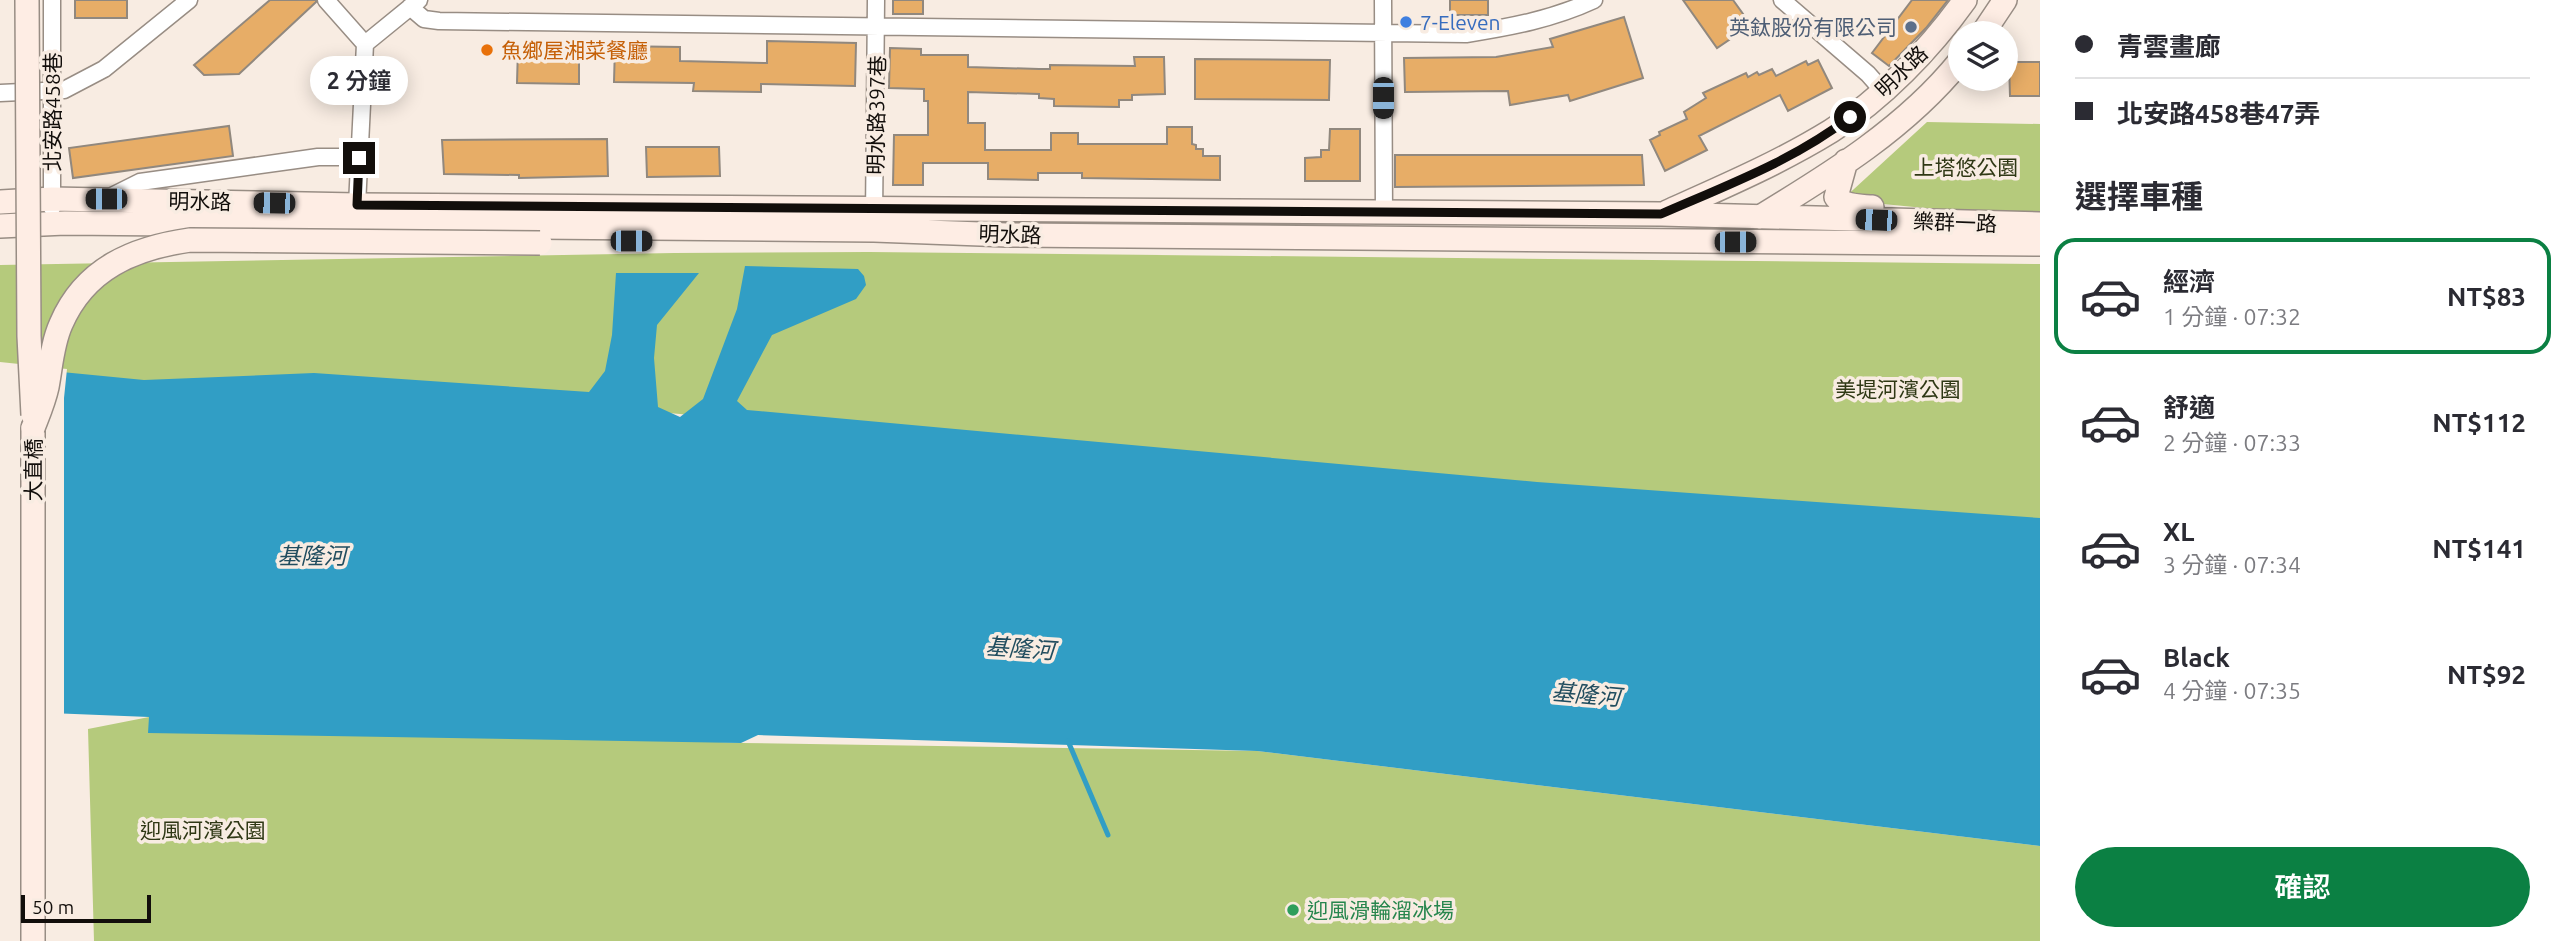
<!DOCTYPE html>
<html lang="zh-TW">
<head>
<meta charset="utf-8">
<style>
  :root { --surface:#fff; --page:#f7f7f7; --text:#2b2b33; --muted:#7c7c81; --line:#e1e1e2; --accent:#0b8043 }
  body { margin:0; font-family:Ubuntu,"Noto Sans TC",sans-serif; background:var(--page); color:var(--text); height:100vh; display:flex; flex-direction:column; font-size:26px; white-space:nowrap }
  * { box-sizing:border-box; margin:0 }
  p { font-size:23px; color:var(--muted) }
  .icon { flex:none; width:38px; height:38px; fill:none; stroke:currentColor; stroke-width:2; stroke-linecap:round; stroke-linejoin:round }
  .map { position:relative; flex:1; overflow:hidden }
  .details { display:flex; flex-direction:column; background:var(--surface); width:525px }
  .details>* { flex:none }
  .top-card { display:grid; align-content:center; height:154px; padding:0 35px; background:var(--surface) }
  .tools { position:absolute; left:1948px; top:21px; display:grid; gap:14px }
  .tools a { display:grid; place-items:center; width:70px; height:70px; border-radius:50%; background:var(--surface); box-shadow:0 4px 18px #0003; font-size:35px }
  .scale { position:absolute; left:21px; bottom:18px; width:130px; box-sizing:border-box; padding-left:7px; border:4px solid #120e0b; border-top:0; font-size:19px; line-height:24px; white-space:nowrap; color:#120e0b; -webkit-text-stroke:5px #f8ece2; paint-order:stroke }
  .end { position:absolute; width:32px; height:32px; margin:-16px; border:9px solid #120e0b; background:#fff; box-shadow:0 0 0 4px #fff }
  .from { border-radius:50% }
  .bubble { position:absolute; height:49px; border-radius:24px; background:var(--surface); box-shadow:0 4px 18px #0003; font-size:23px; font-weight:600; line-height:49px; text-align:center }
  .car { position:absolute; width:21px; height:42px; margin:-21px -10px; border-radius:9px; box-shadow:0 0 5px 2px #0007; background:linear-gradient(#222 24%,#8ab4d8 0 40%,#222 0 76%,#8ab4d8 0 86%,#222 0) }
  .top-card b { display:flex; align-items:center; gap:24px; height:66px; font-size:26px }
  .top-card b+b { border-top:2px solid var(--line) }
  .top-card i { width:18px; height:18px; background:var(--text) }
  ul { padding:0; list-style:none }
  li { display:flex; align-items:center; gap:21px; height:116px; margin:0 14px 10px; padding:0 21px; border:4px solid transparent; border-radius:21px }
  li div { flex:1 }
  li b { display:block; font-size:26px }
  li em { font-style:normal; font-weight:600 }
  li.current { border-color:var(--accent) }
  li>.icon { width:63px; height:63px; stroke-width:1.5 }
  h2 { padding:0 35px; font-size:32px; line-height:84px }
  .action { display:flex; gap:14px; margin-top:auto; padding:14px 35px }
  .action a { flex:1; height:80px; border-radius:42px; background:var(--accent); color:#fff; font-size:28px; font-weight:600; line-height:80px; text-align:center }
  main { display:flex; flex:1; min-height:0 }
  .map>svg:first-child { display:block }
  .green { fill:#b5ca7c }
  .water { fill:#319ec5 }
  .pier { fill:#f8ece2 }
  .lines { fill:none; stroke-linecap:round; stroke-linejoin:round }
  .stream { stroke:#319ec5; stroke-width:5 }
  .building { fill:#e7ad67; stroke:#91887e; stroke-width:2 }
  .street-casing { stroke:#988d84; stroke-width:19 }
  .secondary-casing { stroke:#988d84; stroke-width:26 }
  .street { stroke:#fff; stroke-width:16 }
  .secondary { stroke:#feede4; stroke-width:23 }
  .secondary-bridge-casing { stroke:#988d84; stroke-width:26; stroke-linecap:butt }
  .secondary-bridge { stroke:#feede4; stroke-width:23 }
  .route { stroke:#120e0b; stroke-width:9 }
  .shop-dot { fill:#3f7fe0; stroke:#f8ece2; stroke-width:2.5 }
  .service-dot { fill:#5c6f8a; stroke:#f8ece2; stroke-width:2.5 }
  .food-dot { fill:#e8710a; stroke:#f8ece2; stroke-width:2.5 }
  .leisure-dot { fill:#2e9e5b; stroke:#f8ece2; stroke-width:2.5 }
  .labels { text-anchor:middle; dominant-baseline:central; stroke-width:7; stroke-linejoin:round; paint-order:stroke }
  .shop-label { font-size:21px; fill:#366cbe; stroke:#f8ece2; text-anchor:start }
  .service-label { font-size:21px; fill:#4e5e75; stroke:#f8ece2; text-anchor:end }
  .food-label { font-size:21px; fill:#c56008; stroke:#f8ece2; text-anchor:start }
  .street-label { font-size:21px; fill:#120e0b; stroke:#f8ece2 }
  .park-label { font-size:21px; fill:#2f3815; stroke:#f8ece2 }
  .leisure-label { font-size:21px; fill:#27864d; stroke:#f8ece2; text-anchor:start }
  .water-label { font-size:23px; font-style:italic; fill:#214d5f; stroke:#f8ece2 }
</style>
</head>
<body>
<main>
<div class="map">
<svg width="2040" height="941" viewBox="0 0 2040 941">
  <rect width="100%" height="100%" fill="#f8ece2"/>
  <path class="green" d="M1927 122 2040 124V214L1976 213 1842 200Z
    M869 252 2040 264V527L548 403 0 383V265L674 253Z
    M149 717 741 743 1257 751 2040 846V941H94L88 729Z"/>
  <path class="water" d="M745 266 858 269 864 276 866 285 856 299 772 335 737 401 747 410 1537 482 2040 518V846L1257 751 758 735 741 743 148 733 149 717 0 711V366L144 380 314 373 589 392 605 371 612 335 616 273H699L657 325 654 358 658 407 680 417 703 399 737 309Z"/>
  <path class="pier" d="M0 362 67 369 64 398V717L0 714Z"/>
  <g class="lines">
    <path class="stream" d="M1068 741 1108 835"/>
  </g>
  <path class="building" d="M75 0H127V18H75Z
    M270 0H316V2L239 74 204 75 194 65Z
    M893 0H923V14H893Z
    M1450 0H1488V15H1450Z
    M1683 0H1733L1751 25 1717 48Z
    M1912 0H1948L1926 28 1889 66 1872 53Z
    M1624 17 1643 78 1570 101 1568 95 1510 105 1508 91 1405 92 1404 58 1496 57 1553 47 1550 39Z
    M767 41 856 43 855 86 761 84V92L693 91 694 83 614 82 615 46 680 47V61L767 63Z
    M518 48H579V84L517 83Z
    M890 48 921 49V55H968V67L1039 69H1050V65L1135 66 1134 57H1164L1165 94 1132 95V100H1119V107L1054 106V99L1039 98V94L968 92V123H985V150H1051V133H1078V144H1167V127H1192V144L1196 145V149H1203V156H1220V180L1082 178V173H1038V180L988 179V163H923V185H893L894 135H928V101H924V89L889 88Z
    M1195 59 1330 60 1329 100 1195 99Z
    M1818 60 1832 88 1788 111 1780 95 1699 136 1707 150 1665 171 1650 140 1660 135 1659 132 1687 119 1684 112 1706 98 1703 93 1746 73 1748 77 1757 72 1759 75 1772 69 1776 76 1806 61 1808 65Z
    M2009 62H2040V96H2010Z
    M229 126 233 156 73 178 69 148Z
    M1330 129H1360V181H1305V158L1321 157V150H1329Z
    M607 139 608 176 519 178V175L444 174 442 140Z
    M646 147H719L720 176 647 177Z
    M1395 155H1642L1644 185 1395 187Z"/>
  <g class="lines">
    <defs>
      <path id="street" d="M52 0V208
        M326 0 365 44
        M1383 0 1384 213
        M1782 0 1868 74 1883 91
        M410 7 424 19 439 21 1466 34C1511 27 1553 19 1594 0
        M0 93 64 90 104 69 189 0
        M108 198 140 182 318 157H359
        M357 205 365 44 419 0
        M874 218 876 0"/>
      <path id="secondary" d="M1983 33 2005 0
        M1846 161 1836 197C1844 207 1860 206 1872 207
        M0 202 52 199 357 205 1661 214 2040 224
        M1667 212C1723 187 1779 163 1831 131 1882 99 1930 49 1965 0
        M1760 217C1831 174 1907 127 1960 61
        M0 226 65 223 874 230 1007 235 2040 244
        M33 941V428"/>
    </defs>
    <use href="#street" class="street-casing"/>
    <use href="#secondary" class="secondary-casing"/>
    <use href="#street" class="street"/>
    <use href="#secondary" class="secondary"/>
    <defs>
      <path id="secondary-bridge" d="M27 0 29 336 33 415
        M33 428C38 415 44 401 47 387 51 366 52 344 61 324 85 268 134 248 190 240L540 243"/>
    </defs>
    <use href="#secondary-bridge" class="secondary-bridge-casing"/>
    <use href="#secondary-bridge" class="secondary-bridge"/>
  </g>
  <g class="lines">
    <path class="route" d="M359 158 357 205 1661 214C1725 186 1795 160 1850 117"/>
  </g>
  <circle class="shop-dot" cx="1406" cy="22" r="7"/>
  <circle class="service-dot" cx="1911" cy="27" r="7"/>
  <circle class="food-dot" cx="487" cy="50" r="7"/>
  <circle class="leisure-dot" cx="1293" cy="910" r="7"/>
  <g class="labels">
    <g class="shop-label">
      <text x="1420" y="22">7-Eleven</text>
    </g>
    <g class="service-label">
      <text x="1897" y="27">英鈦股份有限公司</text>
    </g>
    <g class="food-label">
      <text x="501" y="50">魚鄉屋湘菜餐廳</text>
    </g>
    <g class="street-label">
      <text transform="translate(1901 71) rotate(-44)">明水路</text>
      <text transform="translate(52 112) rotate(-90)">北安路458巷</text>
      <text transform="translate(876 115) rotate(-89)">明水路397巷</text>
      <text transform="translate(200 201) rotate(1)">明水路</text>
      <text transform="translate(1955 222) rotate(2)">樂群一路</text>
      <text transform="translate(1010 234) rotate(2)">明水路</text>
      <text transform="translate(33 470) rotate(-90)">大直橋</text>
    </g>
    <g class="park-label">
      <text x="1966" y="167">上塔悠公園</text>
      <text x="1898" y="389">美堤河濱公園</text>
      <text x="203" y="830">迎風河濱公園</text>
    </g>
    <g class="leisure-label">
      <text x="1307" y="910">迎風滑輪溜冰場</text>
    </g>
    <g class="water-label">
      <text x="312" y="555">基隆河</text>
      <text transform="translate(1020 648) rotate(4)">基隆河</text>
      <text transform="translate(1586 694) rotate(5)">基隆河</text>
    </g>
  </g>
</svg>
<div class="tools">
<a><svg class="icon" aria-label="layers" viewBox="0 0 24 24"><path d="M12 4l9 5-9 5-9-5zM3 14l9 5 9-5"/></svg></a>
</div>
<div class="scale">50 m</div>
<i class="end from" style="left:1850px;top:117px"></i>
<i class="end" style="left:359px;top:158px"></i>
<div class="bubble" style="left:310px;top:56px;width:98px">2 分鐘</div>
<i class="car" style="left:1383px;top:98px;rotate:180deg"></i>
<i class="car" style="left:106px;top:199px;rotate:270deg"></i>
<i class="car" style="left:274px;top:203px;rotate:271deg"></i>
<i class="car" style="left:1876px;top:220px;rotate:272deg"></i>
<i class="car" style="left:631px;top:241px;rotate:90deg"></i>
<i class="car" style="left:1735px;top:242px;rotate:90deg"></i>
</div>
<section class="details">
<div class="top-card">
<b><i class="from"></i>青雲畫廊</b>
<b><i></i>北安路458巷47弄</b>
</div>
<h2>選擇車種</h2>
<ul>
<li class="current"><svg class="icon" aria-label="car" viewBox="0 0 24 24"><path d="M5 17H2v-5l4-1 3-4h7l3 4 3 1v5h-3M9 17h6M6 11h13"/><circle cx="7" cy="17" r="2"/><circle cx="17" cy="17" r="2"/></svg><div><b>經濟</b><p>1 分鐘 · 07:32</p></div><em>NT$83</em></li>
<li><svg class="icon" aria-label="car" viewBox="0 0 24 24"><path d="M5 17H2v-5l4-1 3-4h7l3 4 3 1v5h-3M9 17h6M6 11h13"/><circle cx="7" cy="17" r="2"/><circle cx="17" cy="17" r="2"/></svg><div><b>舒適</b><p>2 分鐘 · 07:33</p></div><em>NT$112</em></li>
<li><svg class="icon" aria-label="car" viewBox="0 0 24 24"><path d="M5 17H2v-5l4-1 3-4h7l3 4 3 1v5h-3M9 17h6M6 11h13"/><circle cx="7" cy="17" r="2"/><circle cx="17" cy="17" r="2"/></svg><div><b>XL</b><p>3 分鐘 · 07:34</p></div><em>NT$141</em></li>
<li><svg class="icon" aria-label="car" viewBox="0 0 24 24"><path d="M5 17H2v-5l4-1 3-4h7l3 4 3 1v5h-3M9 17h6M6 11h13"/><circle cx="7" cy="17" r="2"/><circle cx="17" cy="17" r="2"/></svg><div><b>Black</b><p>4 分鐘 · 07:35</p></div><em>NT$92</em></li>
</ul>
<div class="action"><a>確認</a></div>
</section>
</main>
</body>
</html>
